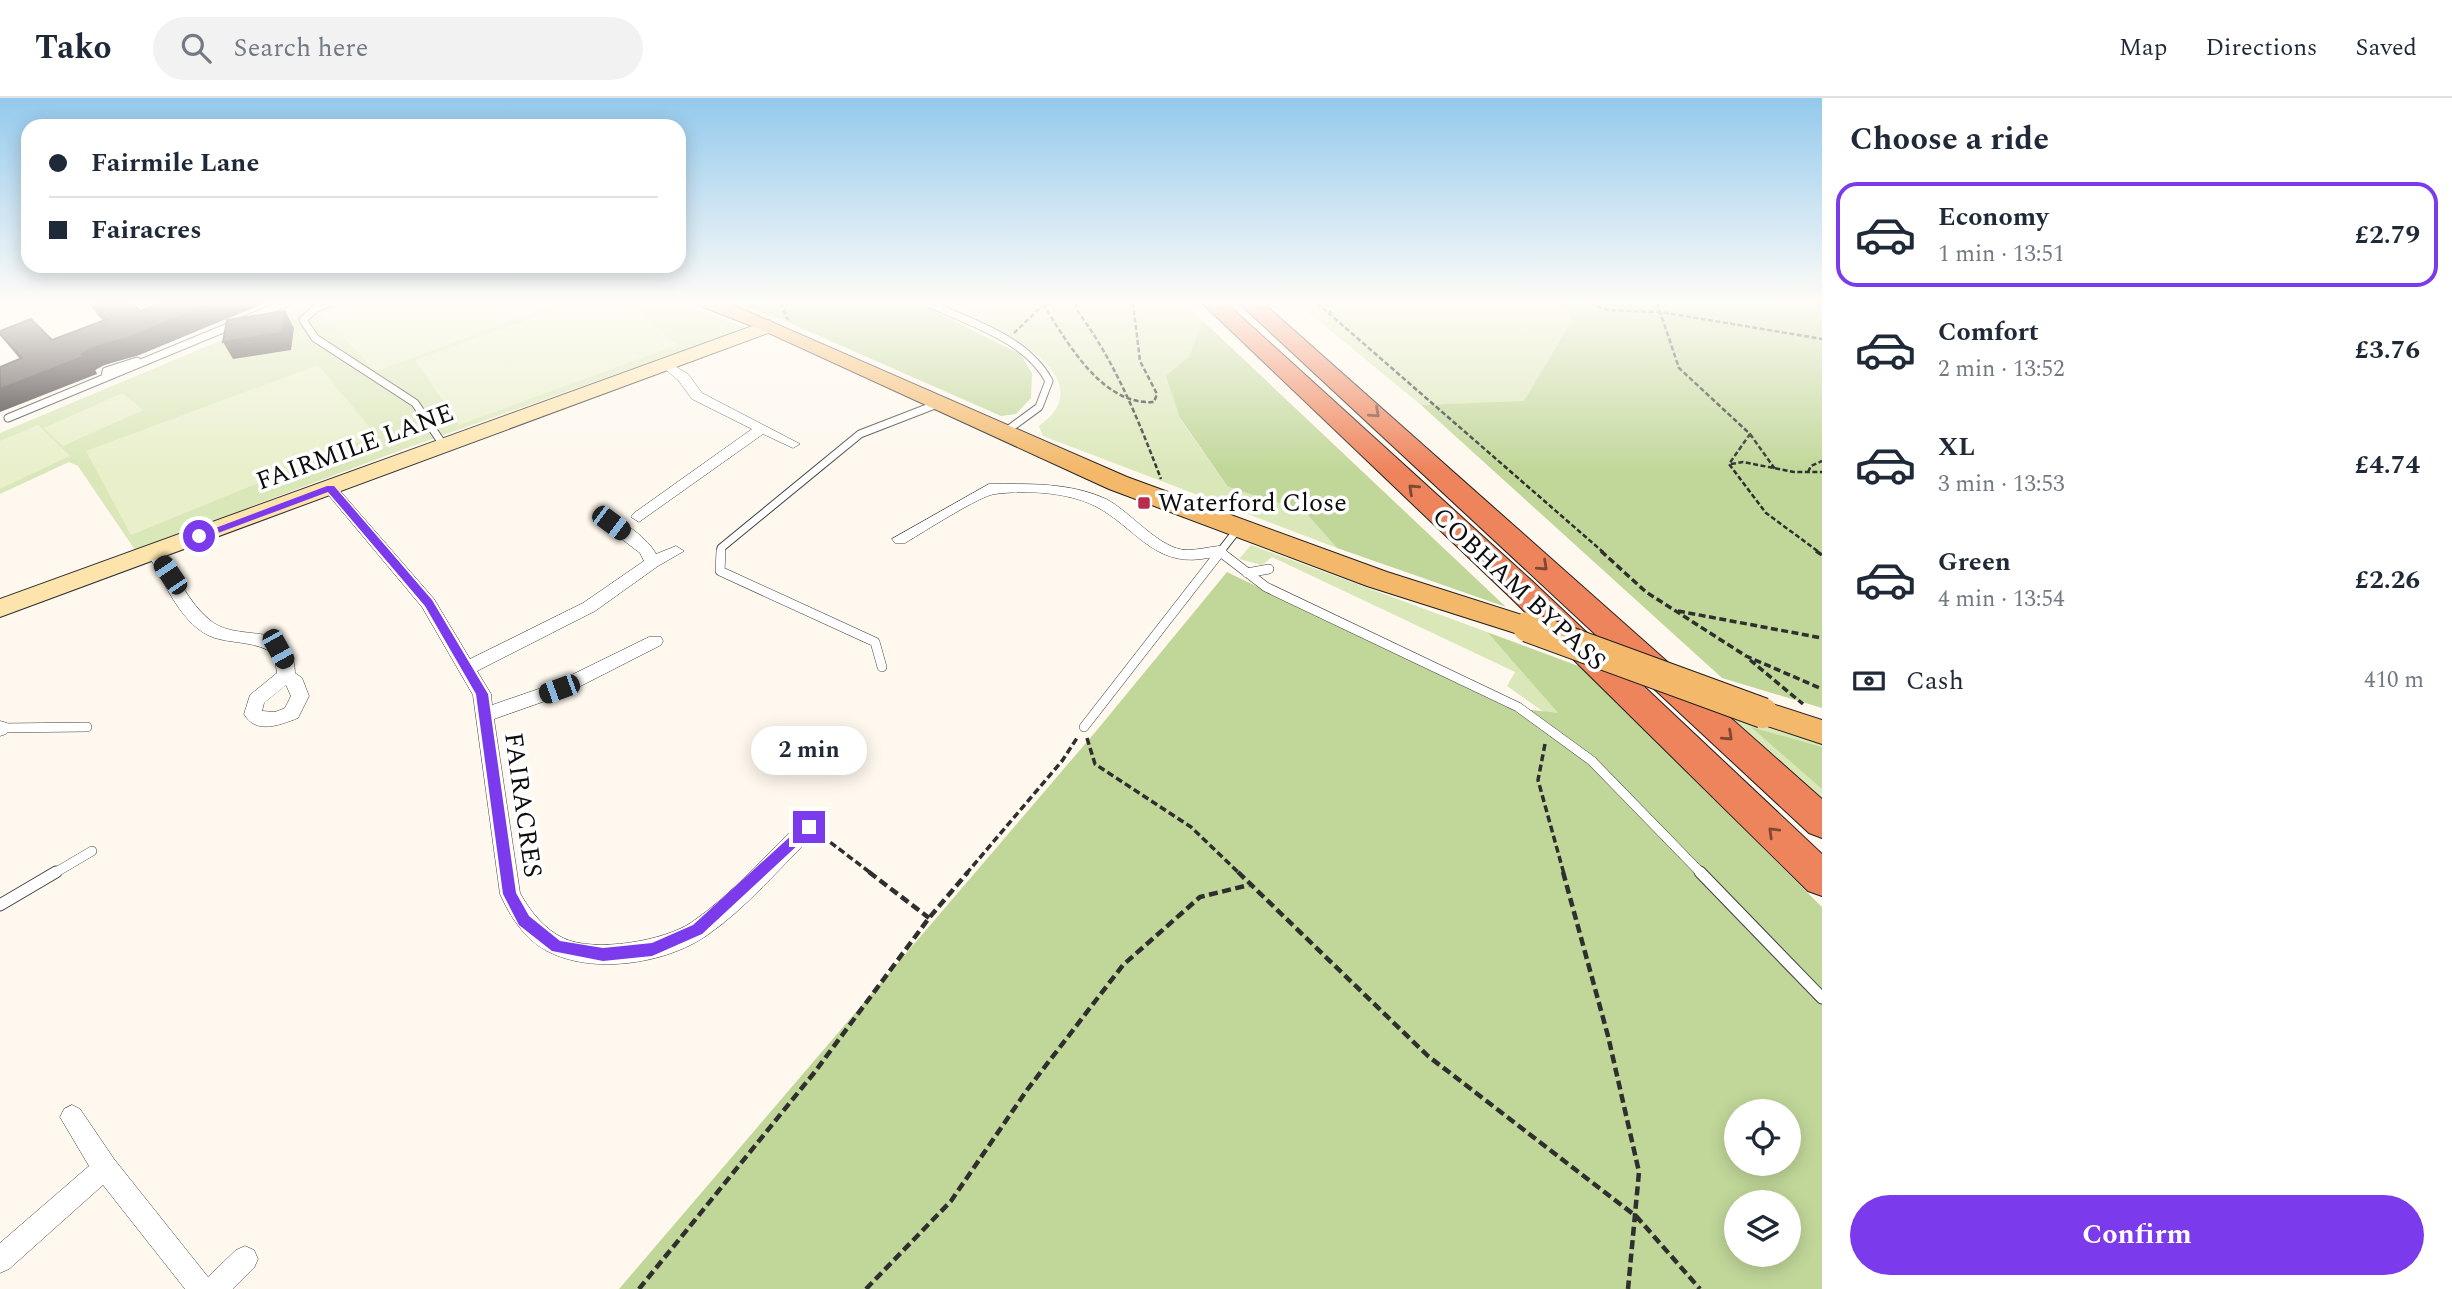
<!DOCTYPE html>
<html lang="en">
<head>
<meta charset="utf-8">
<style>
  :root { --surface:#fff; --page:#f2f2f3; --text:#1f2937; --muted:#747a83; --line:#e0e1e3; --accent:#7c3aed }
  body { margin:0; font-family:Spectral,serif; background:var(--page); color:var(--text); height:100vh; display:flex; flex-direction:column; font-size:26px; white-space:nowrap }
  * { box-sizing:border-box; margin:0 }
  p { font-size:23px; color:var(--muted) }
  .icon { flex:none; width:38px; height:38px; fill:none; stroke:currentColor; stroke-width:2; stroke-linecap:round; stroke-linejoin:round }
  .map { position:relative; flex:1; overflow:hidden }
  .side { display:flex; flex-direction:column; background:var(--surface); width:630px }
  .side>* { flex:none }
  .banner { position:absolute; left:21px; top:21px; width:665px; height:154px; border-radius:21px; box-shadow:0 4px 18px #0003; display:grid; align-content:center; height:154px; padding:0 28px; background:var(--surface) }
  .controls { position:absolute; left:1724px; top:1001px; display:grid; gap:14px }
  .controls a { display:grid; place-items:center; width:77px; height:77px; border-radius:50%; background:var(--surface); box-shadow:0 4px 18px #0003; font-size:35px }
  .end { position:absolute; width:32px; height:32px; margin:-16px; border:9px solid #7c3aed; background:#fff; box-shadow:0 0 0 4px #fff }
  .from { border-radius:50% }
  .bubble { position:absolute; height:49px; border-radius:24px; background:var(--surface); box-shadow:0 4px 18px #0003; font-size:23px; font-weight:700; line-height:49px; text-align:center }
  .car { position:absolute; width:21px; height:42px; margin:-21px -10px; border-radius:9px; box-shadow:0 0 5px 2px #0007; background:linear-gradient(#222 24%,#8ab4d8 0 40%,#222 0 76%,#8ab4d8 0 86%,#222 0) }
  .banner b { display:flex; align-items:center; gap:24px; height:66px; font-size:26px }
  .banner b+b { border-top:2px solid var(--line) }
  .banner i { width:18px; height:18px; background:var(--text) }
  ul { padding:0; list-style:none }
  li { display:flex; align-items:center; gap:21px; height:105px; margin:0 14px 10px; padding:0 14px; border:4px solid transparent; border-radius:21px }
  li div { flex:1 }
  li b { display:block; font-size:26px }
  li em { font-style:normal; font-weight:700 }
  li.active { border-color:var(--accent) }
  li>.icon { width:63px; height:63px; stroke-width:1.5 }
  h2 { padding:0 28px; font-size:32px; line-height:84px }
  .pay { display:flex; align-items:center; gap:18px; height:77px; padding:0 28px; font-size:26px }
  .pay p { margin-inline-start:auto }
  .primary-button { display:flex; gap:14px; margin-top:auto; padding:14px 28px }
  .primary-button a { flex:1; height:80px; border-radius:42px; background:var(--accent); color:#fff; font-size:28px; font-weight:700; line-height:80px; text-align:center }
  header { display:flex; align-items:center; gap:42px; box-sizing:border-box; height:98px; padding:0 35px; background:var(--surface); border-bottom:2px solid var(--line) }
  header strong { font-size:33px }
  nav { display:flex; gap:38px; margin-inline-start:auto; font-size:24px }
  .search { width:490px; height:63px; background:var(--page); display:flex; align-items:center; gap:18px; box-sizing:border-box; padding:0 24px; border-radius:38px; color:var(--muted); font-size:26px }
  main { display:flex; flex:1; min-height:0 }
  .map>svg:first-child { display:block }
  .green { fill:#dae7b9 }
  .forest { fill:#c1d799; fill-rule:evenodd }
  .sand { fill:#f8e0bc }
  .pitch { fill:#e9efcb }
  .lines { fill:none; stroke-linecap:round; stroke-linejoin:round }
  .lane-far2-casing { stroke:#404040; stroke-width:9 }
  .lane-far1-casing { stroke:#404040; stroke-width:10 }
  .lane-casing { stroke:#404040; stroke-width:13 }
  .street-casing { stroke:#404040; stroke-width:1 }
  .secondary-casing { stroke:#2f2f2f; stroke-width:2 }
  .primary-casing { stroke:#1e1e1e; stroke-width:2 }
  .highway-casing { stroke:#1e1e1e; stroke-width:2 }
  .path-far2 { stroke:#2f2f2f; stroke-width:2.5; stroke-dasharray:5 2.5; stroke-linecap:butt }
  .path-far1 { stroke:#2f2f2f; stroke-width:3.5; stroke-dasharray:7 3.5; stroke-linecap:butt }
  .path { stroke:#2f2f2f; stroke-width:4.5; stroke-dasharray:9 4.5; stroke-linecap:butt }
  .lane-far2 { stroke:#fff; stroke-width:7 }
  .lane-far1 { stroke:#fff; stroke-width:9 }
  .lane { stroke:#fff; stroke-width:11 }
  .street { fill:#fff; fill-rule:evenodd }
  .secondary { fill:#fce4ac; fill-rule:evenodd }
  .primary { fill:#f3b86a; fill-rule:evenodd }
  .highway { fill:#ee845c; fill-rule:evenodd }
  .primary-bridge-casing { stroke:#1e1e1e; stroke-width:32; stroke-linecap:butt }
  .primary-bridge { stroke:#f3b86a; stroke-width:30 }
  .wall { fill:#494140 }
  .shaded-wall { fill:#3c3534 }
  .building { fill:#554c4a; stroke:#3c3534; stroke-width:2 }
  .oneway { stroke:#7e4834 }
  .route { fill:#7c3aed }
  .poi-dot { fill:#b82b4b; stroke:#fff; stroke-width:2.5 }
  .labels { text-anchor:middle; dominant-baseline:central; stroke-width:7; stroke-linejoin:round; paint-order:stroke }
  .street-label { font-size:26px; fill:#0d0d0d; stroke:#fff }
  .poi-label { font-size:26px; fill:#0d0d0d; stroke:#fff; text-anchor:start }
</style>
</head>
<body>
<header>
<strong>Tako</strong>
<div class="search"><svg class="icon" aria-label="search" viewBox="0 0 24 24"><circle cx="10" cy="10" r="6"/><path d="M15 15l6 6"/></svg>Search here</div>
<nav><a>Map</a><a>Directions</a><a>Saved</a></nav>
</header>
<main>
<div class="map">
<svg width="1822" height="1191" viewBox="0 0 1822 1191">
  <rect width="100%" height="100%" fill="#fef8ee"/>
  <path class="green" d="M310 205H678L746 230 404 351 135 452 78 368 69 364 0 396V335Z
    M947 205H1001L1007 210 1076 211 1079 205H1184L1202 222 1189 259 1180 321 1228 389 1304 413 1337 450 1043 338 1039 328C1111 276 983 224 947 205Z
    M1297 205H1563L1572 222 1524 304 1421 307Z
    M1251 447 1487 534 1559 616 1545 615 1507 588 1515 574 1272 459 1262 467 1239 461Z
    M1730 618 1822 646V700Z"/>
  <path class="forest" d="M734 205H918L1020 256 1032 275 1031 300 1016 316 1001 318 783 222Z
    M1563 205H1822V610L1722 580 1421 307 1524 303 1572 222Z
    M1202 222 1506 509 1337 450 1304 413 1228 389 1180 320 1166 278 1189 259Z
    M1227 474 1506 609 1558 615 1487 534 1581 569 1822 809V1191H619L1097 632ZM1736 1013H1788V1066H1736ZM1736 1104H1788V1157H1736Z
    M1751 629 1822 649V691Z"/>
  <path class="sand" d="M1001 205H1079L1069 217C1045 221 1020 222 1001 205Z"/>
  <path class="pitch" d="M343 205H559L380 272H374L322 215Z
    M575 205H630L677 247 459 327 415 262Z
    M318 267 376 337 131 437 86 353Z
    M122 295 143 312 63 348 44 330Z
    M38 327 70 358 0 391V343Z"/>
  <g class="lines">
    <defs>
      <path id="lane-far2" d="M329 205 316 210 303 222 315 240 415 305 444 348
        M929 205C970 225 1026 240 1049 283L1039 309 1005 334
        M105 279 106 273 137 263
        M8 320 286 205
        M721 454V450L860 336 940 305
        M1220 454 1238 431"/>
      <path id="lane-far1" d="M721 453 720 473 875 544 882 569
        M1219 453 1266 489 1518 609 1592 663 1702 776
        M1247 475 1269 471
        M1084 629 1221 453
        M1 630 87 629
        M53 776 92 753"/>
      <path id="lane" d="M1700 774 1822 900
        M0 807 56 774"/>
      <path id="street" d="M666 263 688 276 702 295 800 346 793 350 763 336 639 424 631 419 634 415 752 331 692 301 678 282 660 267Z
        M330 385 335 387 434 501 470 561 583 505 644 463 640 455 606 429 603 425 606 421C620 418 650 443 656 456L676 448 684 453 658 468 595 513 477 573 491 596 492 607 553 586 649 539H661L663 543 661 547 565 596 494 621 520 795C530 813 544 831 563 840 594 855 665 843 692 824 733 796 766 756 802 723L809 721 816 723 819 729 816 735C780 769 747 810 706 838 665 866 592 877 547 853 524 841 510 818 500 796L473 597 422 509 325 393 323 390Z
        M989 386C1028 386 1069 384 1106 401 1130 413 1160 452 1187 452 1197 452 1209 449 1219 448L1227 453C1221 460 1211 459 1202 461 1153 468 1134 428 1095 408 1067 394 1026 392 995 396 981 397 922 435 905 445H895L892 441Z
        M155 450 160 451C176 475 188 505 211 523 240 546 293 519 295 575L302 580 309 598 298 620C280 627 256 637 244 616L250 597 277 575 274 556C256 543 235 546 215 540 181 529 165 484 147 455ZM286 587 291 598 285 610 275 614 262 613 264 605Z
        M0 623 7 625 10 630 6 636 0 638Z
        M72 1007 80 1011 114 1061 208 1179 236 1152 245 1148 254 1152 258 1161 254 1170 233 1191H185L103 1087 9 1171 0 1175V1145L89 1068 60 1019 64 1011Z"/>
      <path id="secondary" d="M769 222 778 228 776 232 0 519V501Z"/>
      <path id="primary" d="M700 205H728L1127 379 1387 474 1538 522 1542 529 1538 536 1528 539 1518 536 1367 488 1109 391 762 232 703 209Z
        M1763 603 1822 622V646L1752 623 1748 615 1752 607Z"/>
      <path id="highway" d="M1202 205H1226L1532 483 1822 756V798L1808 793 1510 499Z
        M1239 205H1263L1822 701V740L1809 735Z"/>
    </defs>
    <use href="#lane-far2" class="lane-far2-casing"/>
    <use href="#lane-far1" class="lane-far1-casing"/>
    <use href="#lane" class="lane-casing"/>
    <use href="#street" class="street-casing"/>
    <use href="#secondary" class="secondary-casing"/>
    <use href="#primary" class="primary-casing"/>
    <use href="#highway" class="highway-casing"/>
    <path class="path-far2" d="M780 205 788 222
      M1076 205V211C1115 263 1138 321 1161 381
      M1317 205 1603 454
      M1326 205 1331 215
      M1590 205 1608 212 1661 214 1822 241
      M1657 205 1679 270 1750 336 1729 366 1766 415 1819 454
      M1043 206C1067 244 1102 308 1154 304L1157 296 1140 263 1133 205
      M1014 235 1044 206
      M1750 336 1775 371
      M1731 366 1743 364 1794 374H1822
      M1808 374 1811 368 1822 363"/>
    <path class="path-far1" d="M1601 453 1646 494 1746 558 1822 591
      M1816 453 1822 457
      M1678 513 1822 540
      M1750 562 1803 606
      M1087 640 1095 666 1191 729 1240 776
      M1545 646 1538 682 1564 776
      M822 738 872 776
      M966 776 1062 663 1077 640"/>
    <path class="path" d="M869 774 929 820
      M1238 774 1428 958 1637 1119 1700 1191
      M1563 774 1608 938 1639 1074 1628 1191
      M639 1191 814 975 929 820 968 774
      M866 1191 951 1103 1027 992 1123 867 1200 799 1249 787"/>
    <use href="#lane-far2" class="lane-far2"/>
    <use href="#lane-far1" class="lane-far1"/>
    <use href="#lane" class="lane"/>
    <use href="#street" class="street"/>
    <use href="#secondary" class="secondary"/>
    <use href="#primary" class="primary"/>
    <use href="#highway" class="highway"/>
    <defs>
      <path id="primary-bridge" d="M1528 529 1763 615"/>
    </defs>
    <use href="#primary-bridge" class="primary-bridge-casing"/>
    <use href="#primary-bridge" class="primary-bridge"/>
  </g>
  <path class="wall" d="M89 205H132L141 213 265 205 139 257 104 267 95 272 97 276 20 261 0 237 52 242 104 223 98 218Z"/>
  <path class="shaded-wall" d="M214 205H264L139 257 104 267 95 272 97 276 0 314V291L82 256 92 250Z
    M285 213 294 230 291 252 233 261 223 244Z"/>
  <path class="building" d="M91 205H132L141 213 162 205H214L127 240 92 250 82 256 85 258 0 291V269L22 260 0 236V233L31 221 52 242 108 221Z
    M285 213 282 235 223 244 227 222Z"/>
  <defs><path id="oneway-chevron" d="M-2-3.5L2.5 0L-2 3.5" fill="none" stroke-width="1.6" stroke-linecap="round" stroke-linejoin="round" transform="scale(1.75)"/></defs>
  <g class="oneway">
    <use href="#oneway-chevron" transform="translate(1375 315) rotate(42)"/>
    <use href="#oneway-chevron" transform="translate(1413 391) rotate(-137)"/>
    <use href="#oneway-chevron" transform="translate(1543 468) rotate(43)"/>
    <use href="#oneway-chevron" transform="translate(1728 638) rotate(43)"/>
    <use href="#oneway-chevron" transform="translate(1773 734) rotate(-136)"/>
  </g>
  <linearGradient id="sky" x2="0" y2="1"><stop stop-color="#93c9ed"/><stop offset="0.55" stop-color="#fffcf7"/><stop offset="1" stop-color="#fffcf7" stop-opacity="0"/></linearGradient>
  <rect width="1822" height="372" fill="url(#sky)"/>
  <path class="route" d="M327 388H334L432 502 488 596 516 795 529 818 560 843 603 850 652 845 693 827 805 725H813V733L702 836 652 858 603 863 552 853 519 827 503 796 476 596 425 508 328 394 202 441 194 438Z"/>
  <rect class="poi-dot" x="1137" y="398" width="14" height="14" rx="3.5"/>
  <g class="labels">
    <g class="street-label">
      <text transform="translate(355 349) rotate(-20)">FAIRMILE LANE</text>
      <text transform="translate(1519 491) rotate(43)">COBHAM BYPASS</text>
      <text transform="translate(523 707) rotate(82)">FAIRACRES</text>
    </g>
    <g class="poi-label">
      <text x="1158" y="405">Waterford Close</text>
    </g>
  </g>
</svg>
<div class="controls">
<a><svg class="icon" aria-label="locate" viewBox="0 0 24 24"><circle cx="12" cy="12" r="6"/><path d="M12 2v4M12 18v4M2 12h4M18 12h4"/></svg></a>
<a><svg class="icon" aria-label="layers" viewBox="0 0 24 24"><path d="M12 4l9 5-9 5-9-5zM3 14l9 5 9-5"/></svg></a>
</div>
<i class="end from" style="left:199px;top:438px"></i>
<i class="end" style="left:809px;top:729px"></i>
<div class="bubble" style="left:751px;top:628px;width:116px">2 min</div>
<i class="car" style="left:611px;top:425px;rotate:127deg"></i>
<i class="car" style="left:170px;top:477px;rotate:326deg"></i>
<i class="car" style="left:278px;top:551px;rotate:151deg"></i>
<i class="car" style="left:559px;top:591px;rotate:250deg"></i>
<div class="banner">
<b><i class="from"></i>Fairmile Lane</b>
<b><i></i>Fairacres</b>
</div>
</div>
<section class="side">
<h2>Choose a ride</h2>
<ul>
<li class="active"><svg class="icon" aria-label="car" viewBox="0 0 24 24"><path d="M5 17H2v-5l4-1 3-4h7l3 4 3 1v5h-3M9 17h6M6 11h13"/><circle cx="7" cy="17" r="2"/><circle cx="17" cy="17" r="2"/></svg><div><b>Economy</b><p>1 min · 13:51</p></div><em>£2.79</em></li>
<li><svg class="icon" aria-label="car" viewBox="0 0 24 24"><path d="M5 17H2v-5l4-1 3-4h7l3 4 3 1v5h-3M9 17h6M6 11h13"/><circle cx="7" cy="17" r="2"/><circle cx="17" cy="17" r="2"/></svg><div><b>Comfort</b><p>2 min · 13:52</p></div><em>£3.76</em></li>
<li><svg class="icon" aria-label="car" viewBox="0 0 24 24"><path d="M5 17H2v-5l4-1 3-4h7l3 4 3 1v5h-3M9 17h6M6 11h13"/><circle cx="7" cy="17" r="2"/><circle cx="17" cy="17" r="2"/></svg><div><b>XL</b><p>3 min · 13:53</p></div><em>£4.74</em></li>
<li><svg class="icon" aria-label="car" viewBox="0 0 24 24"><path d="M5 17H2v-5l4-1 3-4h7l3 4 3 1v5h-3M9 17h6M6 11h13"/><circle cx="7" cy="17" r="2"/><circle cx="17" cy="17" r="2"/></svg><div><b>Green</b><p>4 min · 13:54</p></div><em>£2.26</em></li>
</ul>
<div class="pay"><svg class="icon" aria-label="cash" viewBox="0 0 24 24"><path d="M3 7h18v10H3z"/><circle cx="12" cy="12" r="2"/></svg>Cash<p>410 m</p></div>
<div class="primary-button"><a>Confirm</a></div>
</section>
</main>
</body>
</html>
